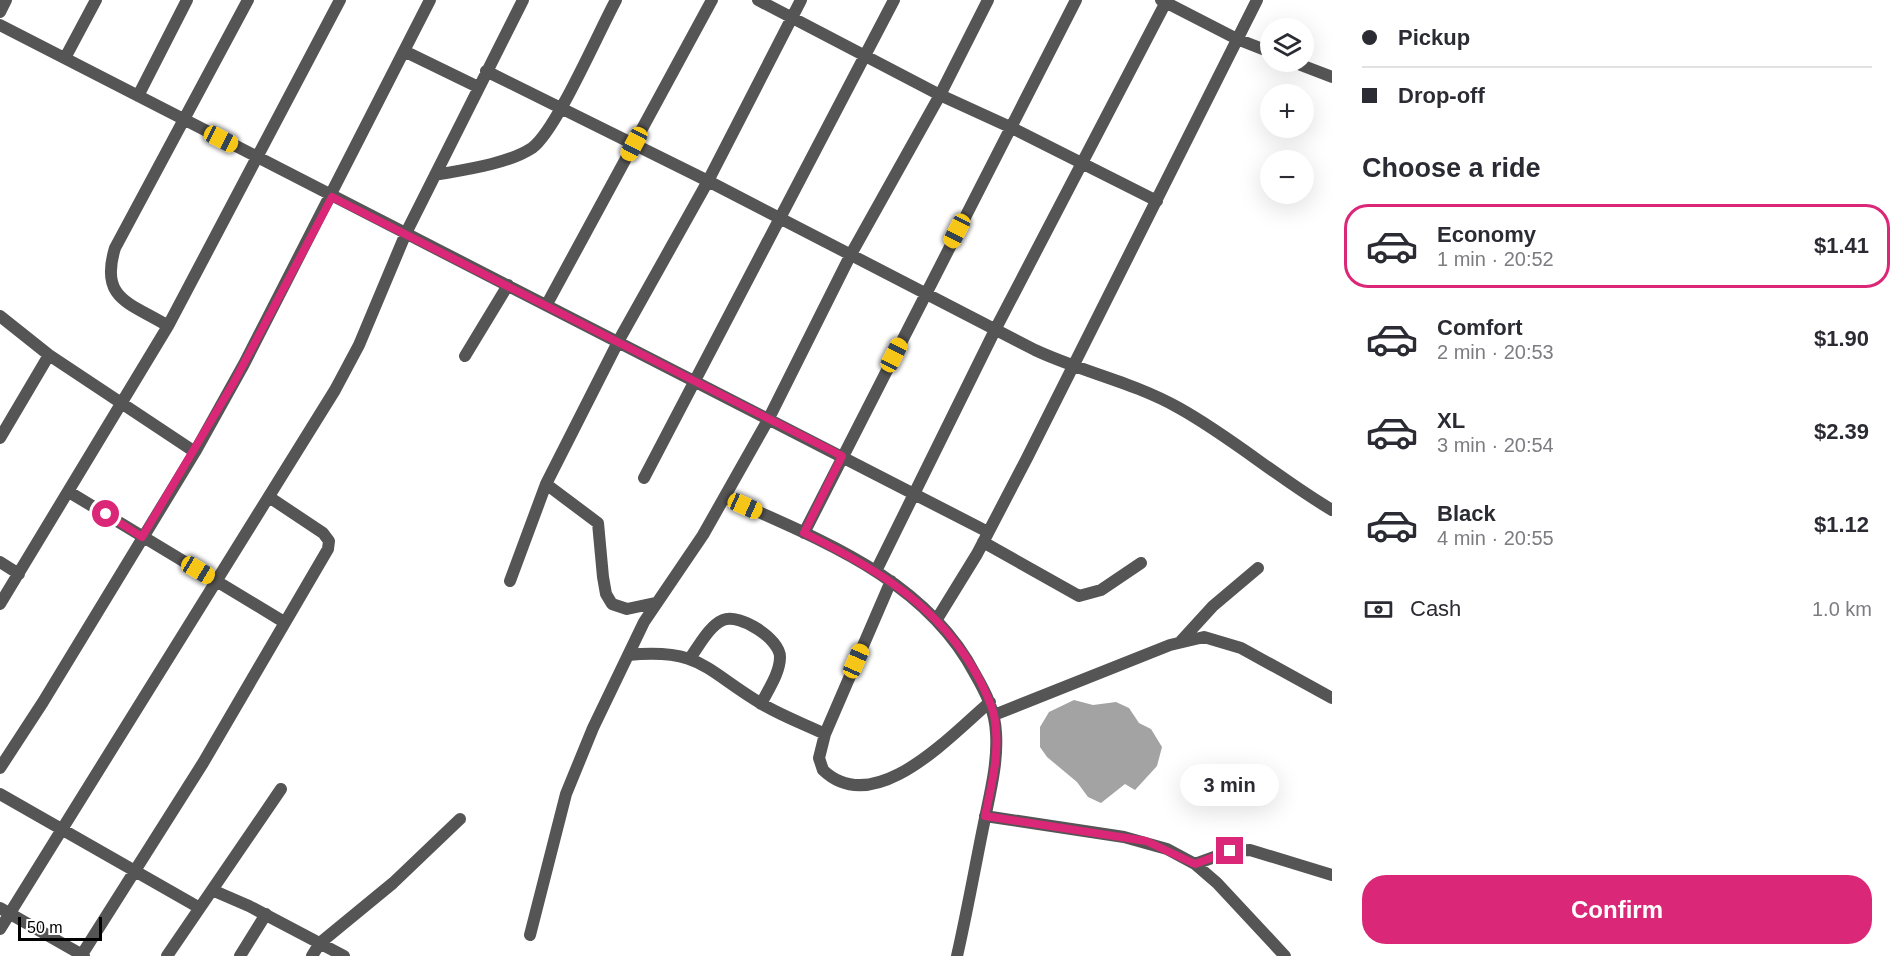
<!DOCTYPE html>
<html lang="en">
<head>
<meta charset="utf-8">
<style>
  :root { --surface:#fff; --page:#f2f2f3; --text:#2b2b33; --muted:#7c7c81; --line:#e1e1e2; --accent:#db2777 }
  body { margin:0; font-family:Helvetica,sans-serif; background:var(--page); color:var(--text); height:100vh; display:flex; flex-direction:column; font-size:22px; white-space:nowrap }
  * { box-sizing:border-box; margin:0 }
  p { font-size:20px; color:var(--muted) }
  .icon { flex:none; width:33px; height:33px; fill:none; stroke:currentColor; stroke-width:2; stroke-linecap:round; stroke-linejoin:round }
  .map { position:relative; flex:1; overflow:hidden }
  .details { display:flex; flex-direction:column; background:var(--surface); width:570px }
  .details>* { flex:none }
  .banner { display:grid; align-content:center; height:132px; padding:0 30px; background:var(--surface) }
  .buttons { position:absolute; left:1260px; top:18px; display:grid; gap:12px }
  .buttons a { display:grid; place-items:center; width:54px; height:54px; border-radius:50%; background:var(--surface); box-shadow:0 6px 24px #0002; font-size:30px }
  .scale { position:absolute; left:18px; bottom:15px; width:84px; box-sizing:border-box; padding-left:6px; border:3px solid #000; border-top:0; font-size:16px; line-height:21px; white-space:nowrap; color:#000; -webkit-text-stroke:4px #fff; paint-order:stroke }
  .end { position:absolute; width:27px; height:27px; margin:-14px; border:8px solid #db2777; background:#fff; box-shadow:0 0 0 3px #fff }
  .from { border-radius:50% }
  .bubble { position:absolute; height:42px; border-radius:21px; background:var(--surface); box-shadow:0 6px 24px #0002; font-size:20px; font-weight:700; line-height:42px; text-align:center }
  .car { position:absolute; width:18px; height:36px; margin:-18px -9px; border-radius:8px; box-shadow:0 0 4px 2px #0007; background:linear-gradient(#f5c518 24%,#345 0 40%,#f5c518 0 76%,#345 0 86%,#f5c518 0) }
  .banner b { display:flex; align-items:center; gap:21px; height:57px; font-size:22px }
  .banner b+b { border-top:2px solid var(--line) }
  .banner i { width:15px; height:15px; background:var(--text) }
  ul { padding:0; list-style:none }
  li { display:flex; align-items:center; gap:18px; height:84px; margin:0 12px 9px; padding:0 18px; border:3px solid transparent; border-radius:24px }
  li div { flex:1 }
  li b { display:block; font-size:22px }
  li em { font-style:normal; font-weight:700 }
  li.selected { border-color:var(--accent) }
  li>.icon { width:54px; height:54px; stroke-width:1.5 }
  h2 { padding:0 30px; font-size:27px; line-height:72px }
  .pay { display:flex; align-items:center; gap:15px; height:66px; padding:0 30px; font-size:22px }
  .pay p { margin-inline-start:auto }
  .action { display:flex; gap:12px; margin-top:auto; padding:12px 30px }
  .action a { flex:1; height:69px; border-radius:24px; background:var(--accent); color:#fff; font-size:24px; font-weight:700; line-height:69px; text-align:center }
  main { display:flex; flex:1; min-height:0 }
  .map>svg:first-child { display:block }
  .water { fill:#a3a3a3 }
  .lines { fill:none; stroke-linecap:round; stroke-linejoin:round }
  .minor { stroke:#555; stroke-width:12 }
  .route { stroke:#db2777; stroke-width:8 }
</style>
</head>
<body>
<main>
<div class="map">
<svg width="1332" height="956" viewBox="0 0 1332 956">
  <rect width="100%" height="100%" fill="#fff"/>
  <path class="water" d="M1074 700 1093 705 1116 702 1129 708 1139 723 1151 729 1162 747 1157 766 1135 790 1125 784 1101 803 1088 797 1077 782 1047 757 1040 747V727L1049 712Z"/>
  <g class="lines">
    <path class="minor" d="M758 0 940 95 1010 127 1157 201
      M1161 0 1237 39 1270 52
      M0 12 6 0
      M0 25 988 532
      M404 51 478 87
      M65 58 96 0
      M1293 62 1332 77
      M486 71 708 181 1035 350C1082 372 1133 382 1179 408 1233 438 1279 479 1332 510
      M138 96 187 0
      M435 175C463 170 508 164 532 148 556 131 599 31 616 0
      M547 304 712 0
      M0 316 49 355 195 452
      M168 326C131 303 99 300 115 248L248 0
      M465 356 508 285
      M0 438 49 355
      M644 478 894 0
      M546 484 598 523 603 577 606 594 612 604 627 609 655 603
      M69 492 284 622
      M725 497C818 539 925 578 975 674 986 693 995 711 996 733 998 763 990 793 984 823 975 867 967 912 957 956
      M804 533 1076 0
      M983 542 1079 596 1101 590 1141 563
      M0 562 19 574
      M876 571 995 330 1167 0
      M510 581 546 484 619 340 708 181 801 0
      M891 581 825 734 819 758 823 770C875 820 952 734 990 702
      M0 604 168 326 340 0
      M937 619 977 554 1027 458 1257 0
      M1181 641 1213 606 1258 568
      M628 655C701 648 705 670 762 704 782 716 804 724 825 734
      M690 658C699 646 709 626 723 620 740 613 780 639 780 657 780 673 768 690 761 704
      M994 715 1170 645 1204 637 1241 648 1332 698
      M0 768 43 702 195 452 244 364 430 0
      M0 794 198 907
      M985 816 1124 837 1167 849 1195 864 1217 883 1285 956
      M1195 864 1231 851 1250 850 1332 875
      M212 890 249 906 344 956
      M0 908 84 956
      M0 929 335 390 359 345 406 233 523 0
      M530 935 566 794 593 728 644 622 703 535 768 420 850 256 940 95 988 0
      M81 956 203 763 328 549 329 541 323 533 269 497
      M167 956 281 789
      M240 956 266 914
      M312 956 320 943 393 883 460 819"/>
  </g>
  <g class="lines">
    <path class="route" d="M106 514 142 537 234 382 332 197 842 456 804 533C874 567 940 606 978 677 984 689 991 702 994 715 1001 748 992 783 985 816L1146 841 1195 864 1230 851"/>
  </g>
</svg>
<div class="buttons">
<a><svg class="icon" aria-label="layers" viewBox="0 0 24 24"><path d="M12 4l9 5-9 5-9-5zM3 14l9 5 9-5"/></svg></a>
<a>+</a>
<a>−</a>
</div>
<div class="scale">50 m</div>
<i class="end from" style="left:106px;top:514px"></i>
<i class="end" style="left:1230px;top:851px"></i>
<div class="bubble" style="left:1180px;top:764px;width:99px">3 min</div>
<i class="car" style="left:221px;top:139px;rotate:117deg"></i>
<i class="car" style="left:634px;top:144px;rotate:208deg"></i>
<i class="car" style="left:957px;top:231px;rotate:207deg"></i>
<i class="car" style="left:894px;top:355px;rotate:27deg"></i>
<i class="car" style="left:745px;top:506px;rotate:114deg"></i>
<i class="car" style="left:198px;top:570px;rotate:121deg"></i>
<i class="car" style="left:856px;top:661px;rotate:24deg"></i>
</div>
<section class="details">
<div class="banner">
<b><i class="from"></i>Pickup</b>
<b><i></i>Drop-off</b>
</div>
<h2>Choose a ride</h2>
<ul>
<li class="selected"><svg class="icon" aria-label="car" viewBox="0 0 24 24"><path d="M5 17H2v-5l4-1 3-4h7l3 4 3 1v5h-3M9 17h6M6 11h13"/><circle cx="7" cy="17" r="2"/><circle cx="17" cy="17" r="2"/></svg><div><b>Economy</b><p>1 min · 20:52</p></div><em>$1.41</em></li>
<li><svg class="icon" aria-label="car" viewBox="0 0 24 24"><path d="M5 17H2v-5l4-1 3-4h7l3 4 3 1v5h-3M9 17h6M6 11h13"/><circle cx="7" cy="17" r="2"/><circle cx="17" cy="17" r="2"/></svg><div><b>Comfort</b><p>2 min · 20:53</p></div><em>$1.90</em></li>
<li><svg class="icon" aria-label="car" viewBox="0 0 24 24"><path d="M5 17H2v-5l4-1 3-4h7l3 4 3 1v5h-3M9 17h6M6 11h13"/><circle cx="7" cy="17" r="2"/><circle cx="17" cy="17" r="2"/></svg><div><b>XL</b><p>3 min · 20:54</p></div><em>$2.39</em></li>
<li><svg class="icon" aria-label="car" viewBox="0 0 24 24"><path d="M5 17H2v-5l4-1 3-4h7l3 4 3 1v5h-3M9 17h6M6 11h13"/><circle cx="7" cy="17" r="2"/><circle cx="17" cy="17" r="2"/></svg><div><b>Black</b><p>4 min · 20:55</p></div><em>$1.12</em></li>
</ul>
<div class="pay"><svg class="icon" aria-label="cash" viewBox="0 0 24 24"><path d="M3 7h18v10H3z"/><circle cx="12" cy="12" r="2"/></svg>Cash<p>1.0 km</p></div>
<div class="action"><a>Confirm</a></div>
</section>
</main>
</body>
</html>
